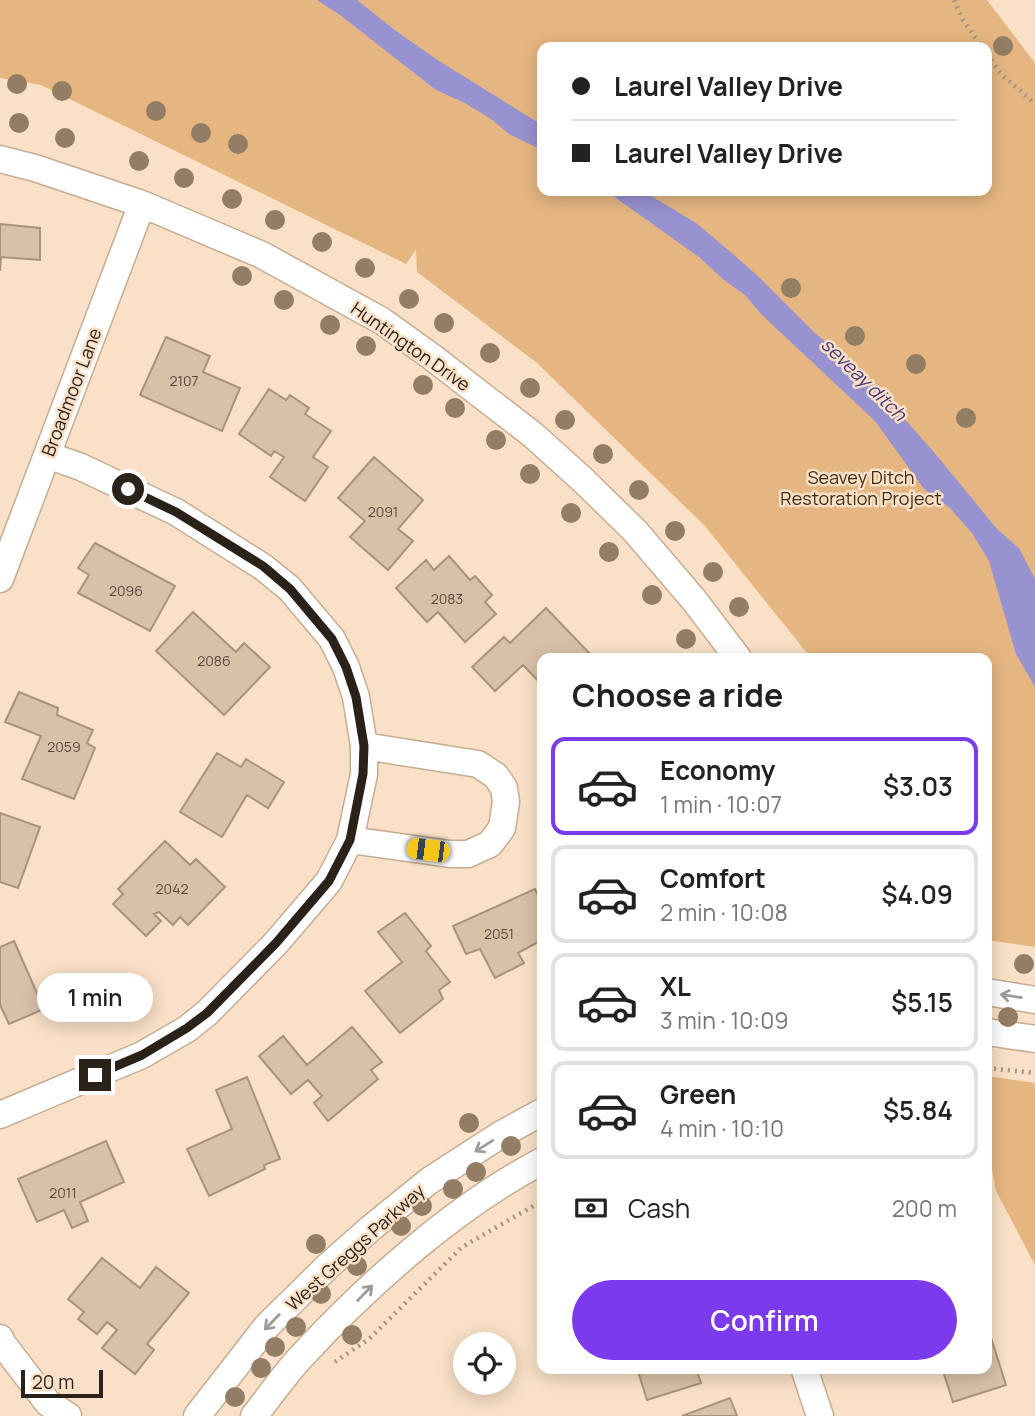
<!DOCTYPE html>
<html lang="en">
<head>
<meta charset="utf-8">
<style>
  :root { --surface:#fff; --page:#f6f6f6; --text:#222; --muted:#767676; --line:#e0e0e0; --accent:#7c3aed }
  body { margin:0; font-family:Manrope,sans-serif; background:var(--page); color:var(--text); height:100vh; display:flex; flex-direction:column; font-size:26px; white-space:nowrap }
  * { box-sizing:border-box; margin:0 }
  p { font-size:23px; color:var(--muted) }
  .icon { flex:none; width:38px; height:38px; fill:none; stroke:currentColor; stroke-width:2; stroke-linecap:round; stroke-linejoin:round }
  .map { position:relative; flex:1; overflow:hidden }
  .panel { position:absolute; left:537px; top:653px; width:455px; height:721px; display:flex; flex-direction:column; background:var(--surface); border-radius:14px; box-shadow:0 4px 18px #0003 }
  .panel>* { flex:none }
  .banner { position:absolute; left:537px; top:42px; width:455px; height:154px; border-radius:14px; box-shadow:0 4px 18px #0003; display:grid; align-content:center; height:154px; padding:0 35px; background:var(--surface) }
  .buttons { position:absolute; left:453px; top:1332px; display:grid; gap:14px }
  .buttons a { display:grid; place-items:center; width:63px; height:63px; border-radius:50%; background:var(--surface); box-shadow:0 4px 18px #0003; font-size:35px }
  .scale { position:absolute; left:21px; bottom:18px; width:82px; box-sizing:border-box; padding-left:7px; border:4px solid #2a2118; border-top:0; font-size:19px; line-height:24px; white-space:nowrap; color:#2a2118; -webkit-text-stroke:5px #f9e0c6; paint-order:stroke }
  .end { position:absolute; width:32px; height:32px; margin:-16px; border:9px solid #2a2118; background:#fff; box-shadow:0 0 0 4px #fff }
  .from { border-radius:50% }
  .bubble { position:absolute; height:49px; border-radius:24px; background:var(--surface); box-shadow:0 4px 18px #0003; font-size:23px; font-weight:600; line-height:49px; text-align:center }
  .car { position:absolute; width:21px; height:42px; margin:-21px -10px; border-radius:9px; box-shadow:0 0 5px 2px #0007; background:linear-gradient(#f5c518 24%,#345 0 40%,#f5c518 0 76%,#345 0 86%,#f5c518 0) }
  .banner b { display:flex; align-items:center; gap:24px; height:66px; font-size:26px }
  .banner b+b { border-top:2px solid var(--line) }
  .banner i { width:18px; height:18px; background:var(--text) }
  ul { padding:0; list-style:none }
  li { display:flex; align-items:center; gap:21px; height:98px; margin:0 14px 10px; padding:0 21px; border:4px solid var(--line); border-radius:14px }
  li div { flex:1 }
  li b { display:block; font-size:26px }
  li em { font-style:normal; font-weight:600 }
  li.on { border-color:var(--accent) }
  li>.icon { width:63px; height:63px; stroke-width:1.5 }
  h2 { padding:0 35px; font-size:32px; line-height:84px }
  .pay { display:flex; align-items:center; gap:18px; height:77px; padding:0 35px; font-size:26px }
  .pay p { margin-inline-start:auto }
  .button { display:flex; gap:14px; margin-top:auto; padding:14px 35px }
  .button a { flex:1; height:80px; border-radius:42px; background:var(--accent); color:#fff; font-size:28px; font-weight:600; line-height:80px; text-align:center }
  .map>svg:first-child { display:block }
  .green { fill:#e5b681; fill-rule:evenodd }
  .water { fill:#9792d0 }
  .building { fill:#d9c1a8; stroke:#aa937b; stroke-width:2 }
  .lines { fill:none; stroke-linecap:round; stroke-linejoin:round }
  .minor-casing { stroke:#c4ad94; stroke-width:29 }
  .path { stroke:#a79481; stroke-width:4.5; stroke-dasharray:2 5; stroke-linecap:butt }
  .minor { stroke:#fff; stroke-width:26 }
  .tree { fill:#937d64 }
  .oneway { stroke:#9f9b97 }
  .route { stroke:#2a2118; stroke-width:9 }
  .labels { text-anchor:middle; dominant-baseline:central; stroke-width:5; stroke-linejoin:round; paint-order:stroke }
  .number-label { font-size:14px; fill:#56493c }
  .street-label { font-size:18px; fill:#2a2118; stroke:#f9e0c6 }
  .park-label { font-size:18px; fill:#402c13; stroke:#f9e0c6 }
  .water-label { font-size:19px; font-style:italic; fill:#453983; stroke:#f9e0c6 }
</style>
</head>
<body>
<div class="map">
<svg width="1035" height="1416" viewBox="0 0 1035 1416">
  <rect width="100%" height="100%" fill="#f9e0c6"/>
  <path class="green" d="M0 0H987L1035 63V947L987 940V658H811L705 526 537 363 417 272 416 250 406 264 41 85 0 78ZM542 47H987V191H542Z
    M987 1076 1035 1083V1265L996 1191 987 1142Z"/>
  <path class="water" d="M317 0H357L396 31 439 61 542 125V150L509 134 491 119 465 103 436 90 340 15Z
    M606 191H643L696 223 734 255 760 278 816 334 859 368 933 451 997 529 1019 548 1035 579V687L1016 654 989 561 972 533 950 508 924 489 875 421 762 315 745 295 724 280 699 257Z"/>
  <path class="building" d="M0 224 40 228V260L1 257 0 271Z
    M166 337 210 356 203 372 240 388 222 431 140 395Z
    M269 389 286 400 290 395 309 408 305 414 331 431 313 457 328 467 305 501 270 477 284 457 274 451 271 456 239 434Z
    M374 457 423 500 398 529 413 541 388 570 350 537 365 521 338 498Z
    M95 543 175 586 150 631 78 593 89 575 78 568Z
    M449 556 470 580 475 576 492 595 485 602 496 614 465 642 438 612 427 622 396 588 426 560 434 570Z
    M546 608 594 658H542V685L523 665 495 691 472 667 504 637 510 643Z
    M193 612 236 652 244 643 270 667 224 715 156 651Z
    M19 692 58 708 57 715 93 730 87 743 95 748 74 799 22 779 41 736 5 722Z
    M217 753 241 767 246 759 284 782 268 808 247 795 222 837 180 812Z
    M0 813 40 827 18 888 0 882Z
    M165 841 190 865 196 859 225 887 188 925 180 917 173 925 159 912 154 914 161 921 146 936 113 904 123 894 118 889Z
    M535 889 542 904V940L518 953 524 963 495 978 480 949 466 954 453 926Z
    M405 913 431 946 426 951 450 982 439 990 443 999 400 1033 365 991 402 962 378 932Z
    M14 941 44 1009 9 1024 0 1005V947Z
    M352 1027 382 1062 371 1070 378 1079 328 1121 314 1103 322 1096 308 1080 291 1094 259 1056 283 1036 307 1065Z
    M247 1077 280 1159 264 1165 265 1169 209 1196 187 1149 232 1129 216 1090Z
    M106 1141 124 1182 80 1202 88 1221 72 1228 64 1210 37 1222 18 1179Z
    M102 1258 140 1288 156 1267 189 1293 147 1344 154 1350 135 1374 102 1348 117 1330 107 1322 97 1334 78 1319 84 1312 68 1299Z
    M987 1325 1006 1385 953 1402 942 1368H987Z
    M637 1368H696L701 1383 647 1400Z
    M730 1398 737 1416H682Z"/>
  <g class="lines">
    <defs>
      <path id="minor" d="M0 159 35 168 142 204 262 255 382 321 432 357 533 435 584 481 635 531 694 600 738 658
        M0 579 142 204
        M350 840 450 854H468L490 844 502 828 506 802 504 788 496 776 478 764 364 746
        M987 992 1035 1000
        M987 1032 1035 1039
        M0 1115 142 1055 187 1029 207 1013 276 943 329 881 350 840 364 774V746L356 697 346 667 332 639 290 589 263 567 176 512 81 467 47 455
        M0 1338 2 1343 48 1403 68 1416
        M804 1368 820 1416
        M197 1416 267 1326 328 1266 371 1228 429 1181 500 1135 542 1112
        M254 1416C270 1396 284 1375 301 1357 368 1284 455 1207 542 1161"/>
    </defs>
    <use href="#minor" class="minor-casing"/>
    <path class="path" d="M954 0 963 20 982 47
      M987 54 1001 74 1035 104
      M987 1068 1035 1073
      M335 1362 369 1339 462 1247 542 1201"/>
    <use href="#minor" class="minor"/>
  </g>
  <g class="tree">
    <circle cx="1003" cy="46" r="10"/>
    <circle cx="17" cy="84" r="10"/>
    <circle cx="62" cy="91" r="10"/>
    <circle cx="156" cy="111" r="10"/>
    <circle cx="19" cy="123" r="10"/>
    <circle cx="201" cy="133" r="10"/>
    <circle cx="65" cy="138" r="10"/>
    <circle cx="238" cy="144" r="10"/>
    <circle cx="139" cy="161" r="10"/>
    <circle cx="184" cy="178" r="10"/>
    <circle cx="232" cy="199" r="10"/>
    <circle cx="275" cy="220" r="10"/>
    <circle cx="322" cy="242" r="10"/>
    <circle cx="365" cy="268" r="10"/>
    <circle cx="242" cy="276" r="10"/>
    <circle cx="791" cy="288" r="10"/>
    <circle cx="409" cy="299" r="10"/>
    <circle cx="284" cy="300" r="10"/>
    <circle cx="444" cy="323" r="10"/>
    <circle cx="330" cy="325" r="10"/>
    <circle cx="855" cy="336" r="10"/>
    <circle cx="366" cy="346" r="10"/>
    <circle cx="490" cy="353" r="10"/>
    <circle cx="916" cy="364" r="10"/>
    <circle cx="423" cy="385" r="10"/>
    <circle cx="530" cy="388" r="10"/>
    <circle cx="455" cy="408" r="10"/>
    <circle cx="966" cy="418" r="10"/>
    <circle cx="565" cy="420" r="10"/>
    <circle cx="496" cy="440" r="10"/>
    <circle cx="603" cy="454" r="10"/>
    <circle cx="530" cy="474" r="10"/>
    <circle cx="639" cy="490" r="10"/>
    <circle cx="571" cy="513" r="10"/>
    <circle cx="675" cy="531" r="10"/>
    <circle cx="609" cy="552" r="10"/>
    <circle cx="713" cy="572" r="10"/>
    <circle cx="652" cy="595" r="10"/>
    <circle cx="739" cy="607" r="10"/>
    <circle cx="686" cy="639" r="10"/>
    <circle cx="1024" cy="964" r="10"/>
    <circle cx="1008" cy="1017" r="10"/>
    <circle cx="469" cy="1123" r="10"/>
    <circle cx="511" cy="1146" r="10"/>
    <circle cx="476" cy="1172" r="10"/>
    <circle cx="453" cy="1189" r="10"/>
    <circle cx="422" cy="1206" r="10"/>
    <circle cx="401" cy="1226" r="10"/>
    <circle cx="316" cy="1244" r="10"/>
    <circle cx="357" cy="1266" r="10"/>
    <circle cx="321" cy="1294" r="10"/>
    <circle cx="296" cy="1327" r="10"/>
    <circle cx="352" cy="1335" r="10"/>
    <circle cx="275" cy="1347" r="10"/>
    <circle cx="261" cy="1368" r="10"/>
    <circle cx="235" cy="1397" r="10"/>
  </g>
  <defs><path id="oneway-shaft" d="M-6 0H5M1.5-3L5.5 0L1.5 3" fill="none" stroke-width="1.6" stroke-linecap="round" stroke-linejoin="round" transform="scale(1.75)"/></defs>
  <g class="oneway">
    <use href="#oneway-shaft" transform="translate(1011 996) rotate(-171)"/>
    <use href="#oneway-shaft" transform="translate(484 1146) rotate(148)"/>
    <use href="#oneway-shaft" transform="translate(365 1293) rotate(-45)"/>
    <use href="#oneway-shaft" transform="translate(272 1322) rotate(134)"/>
  </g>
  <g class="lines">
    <path class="route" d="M95 1075 142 1055 187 1028 207 1013 276 943 329 881 350 840 363 774 364 746 356 697 346 667 332 639 290 589 263 566 176 512 128 489"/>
  </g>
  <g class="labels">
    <g class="number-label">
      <text x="184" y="380">2107</text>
      <text x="383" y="511">2091</text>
      <text x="126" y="590">2096</text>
      <text x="447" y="598">2083</text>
      <text x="214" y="660">2086</text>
      <text x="64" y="746">2059</text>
      <text x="172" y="888">2042</text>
      <text x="499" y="933">2051</text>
      <text x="63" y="1192">2011</text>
    </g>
    <g class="street-label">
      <text transform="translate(411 346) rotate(35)">Huntington Drive</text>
      <text transform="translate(71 392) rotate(-69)">Broadmoor Lane</text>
      <text transform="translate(355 1247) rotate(-42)">West Greggs Parkway</text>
    </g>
    <g class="park-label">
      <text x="861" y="477">Seavey Ditch<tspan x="861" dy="21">Restoration Project</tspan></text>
    </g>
    <g class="water-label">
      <text transform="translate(864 379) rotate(44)">seveay ditch</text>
    </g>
  </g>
</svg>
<div class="buttons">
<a><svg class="icon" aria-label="locate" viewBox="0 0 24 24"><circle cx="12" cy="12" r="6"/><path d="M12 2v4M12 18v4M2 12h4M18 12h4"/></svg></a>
</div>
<div class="scale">20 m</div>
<i class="end from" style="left:128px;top:489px"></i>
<i class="end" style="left:95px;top:1075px"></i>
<div class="bubble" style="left:37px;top:973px;width:116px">1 min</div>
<i class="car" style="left:428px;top:850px;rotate:277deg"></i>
<div class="banner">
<b><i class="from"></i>Laurel Valley Drive</b>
<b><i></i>Laurel Valley Drive</b>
</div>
<section class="panel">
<h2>Choose a ride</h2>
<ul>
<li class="on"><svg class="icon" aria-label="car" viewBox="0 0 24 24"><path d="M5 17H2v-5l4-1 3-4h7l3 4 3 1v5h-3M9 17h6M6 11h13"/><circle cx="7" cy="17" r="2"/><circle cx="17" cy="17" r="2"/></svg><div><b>Economy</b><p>1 min · 10:07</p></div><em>$3.03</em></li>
<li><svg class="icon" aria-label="car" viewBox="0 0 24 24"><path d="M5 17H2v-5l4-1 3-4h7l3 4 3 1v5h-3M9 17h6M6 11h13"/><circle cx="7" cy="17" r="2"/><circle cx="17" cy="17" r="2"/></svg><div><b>Comfort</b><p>2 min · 10:08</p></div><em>$4.09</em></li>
<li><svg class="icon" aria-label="car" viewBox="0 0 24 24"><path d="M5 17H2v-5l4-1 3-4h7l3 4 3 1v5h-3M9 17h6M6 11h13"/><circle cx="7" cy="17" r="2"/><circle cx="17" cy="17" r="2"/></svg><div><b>XL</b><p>3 min · 10:09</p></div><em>$5.15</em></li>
<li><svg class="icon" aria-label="car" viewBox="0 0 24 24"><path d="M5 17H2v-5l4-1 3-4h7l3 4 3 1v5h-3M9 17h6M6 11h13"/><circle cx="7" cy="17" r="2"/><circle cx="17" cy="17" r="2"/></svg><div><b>Green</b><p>4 min · 10:10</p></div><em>$5.84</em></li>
</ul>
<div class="pay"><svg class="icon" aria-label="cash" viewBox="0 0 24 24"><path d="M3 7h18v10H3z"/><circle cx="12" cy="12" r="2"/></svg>Cash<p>200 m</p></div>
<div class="button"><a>Confirm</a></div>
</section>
</div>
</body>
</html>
